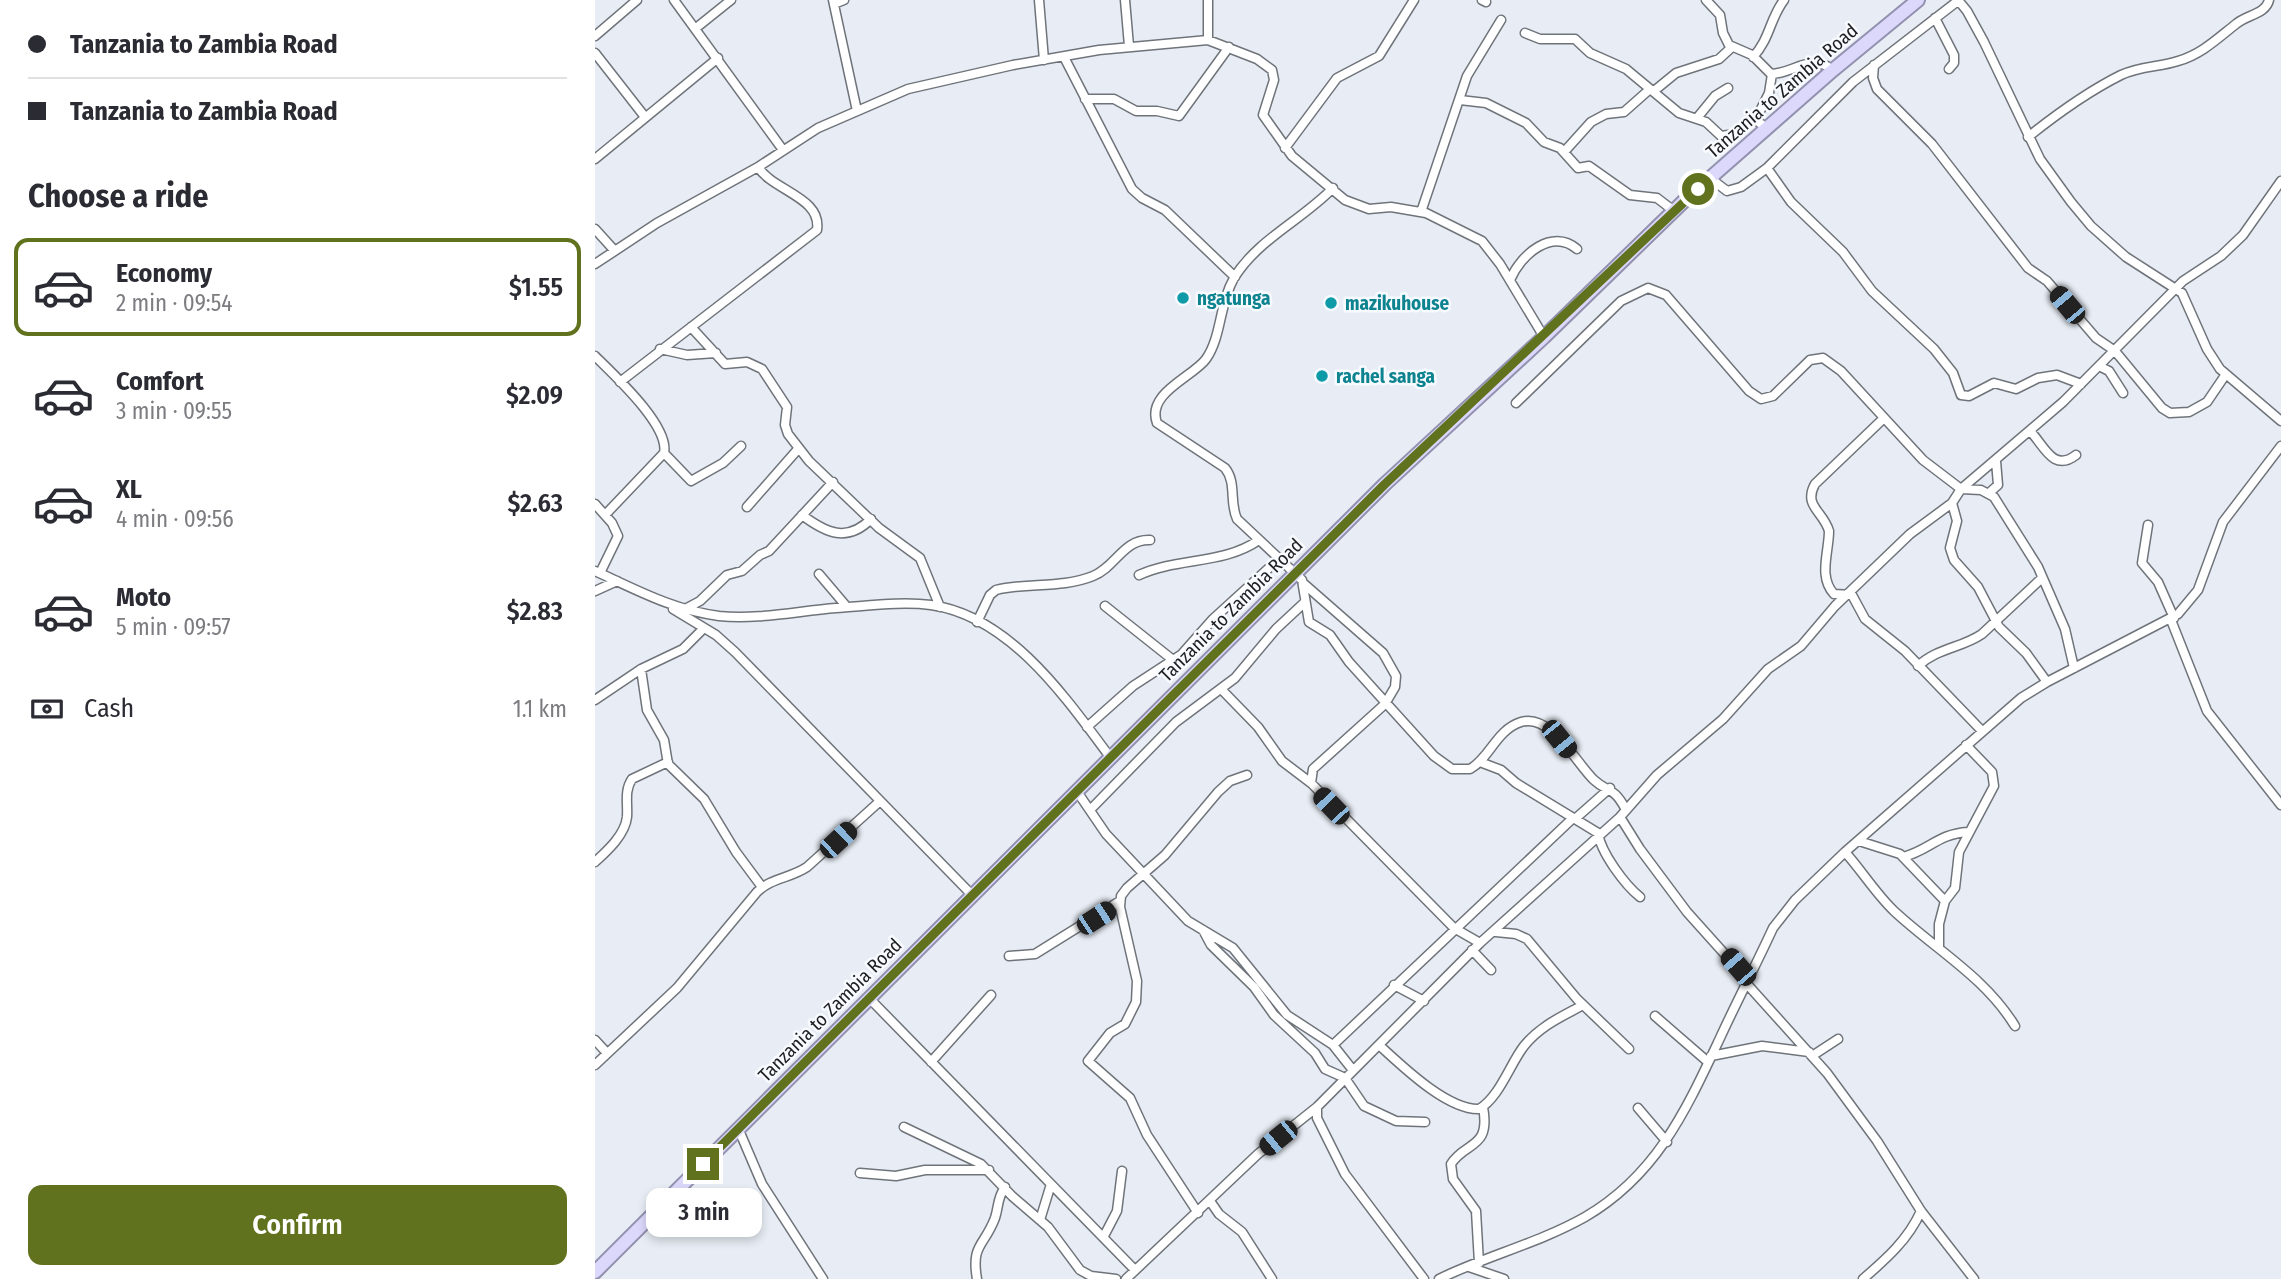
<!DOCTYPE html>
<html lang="en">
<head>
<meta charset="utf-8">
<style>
  :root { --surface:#fff; --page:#f7f7f7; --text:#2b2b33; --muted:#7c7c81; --line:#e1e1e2; --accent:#61721f }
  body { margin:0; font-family:"Fira Sans Condensed",sans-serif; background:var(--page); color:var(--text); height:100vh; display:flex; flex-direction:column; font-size:26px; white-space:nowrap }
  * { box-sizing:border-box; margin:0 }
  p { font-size:23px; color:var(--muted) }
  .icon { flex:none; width:38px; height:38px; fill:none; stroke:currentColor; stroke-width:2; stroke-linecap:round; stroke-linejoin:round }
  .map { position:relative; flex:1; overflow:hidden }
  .panel { display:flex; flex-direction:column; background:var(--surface); width:595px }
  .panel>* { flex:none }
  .top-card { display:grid; align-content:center; height:154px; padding:0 28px; background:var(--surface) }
  .end { position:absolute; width:32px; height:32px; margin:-16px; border:9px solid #61721f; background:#fff; box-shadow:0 0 0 4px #fff }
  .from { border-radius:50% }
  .bubble { position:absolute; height:49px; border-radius:14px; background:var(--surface); box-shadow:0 4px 10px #0003; font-size:23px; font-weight:600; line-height:49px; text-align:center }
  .car { position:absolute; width:21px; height:42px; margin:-21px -10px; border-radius:9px; box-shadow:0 0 5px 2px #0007; background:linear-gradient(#222 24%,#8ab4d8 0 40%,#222 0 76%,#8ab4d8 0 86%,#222 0) }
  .top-card b { display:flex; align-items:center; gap:24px; height:66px; font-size:26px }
  .top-card b+b { border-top:2px solid var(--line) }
  .top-card i { width:18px; height:18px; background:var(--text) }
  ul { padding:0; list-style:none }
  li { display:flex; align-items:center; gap:21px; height:98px; margin:0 14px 10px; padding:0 14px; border:4px solid transparent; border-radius:14px }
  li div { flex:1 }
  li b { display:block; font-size:26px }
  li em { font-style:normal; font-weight:600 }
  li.selected { border-color:var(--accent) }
  li>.icon { width:63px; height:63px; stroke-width:1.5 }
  h2 { padding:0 28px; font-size:32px; line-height:84px }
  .pay { display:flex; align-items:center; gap:18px; height:77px; padding:0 28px; font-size:26px }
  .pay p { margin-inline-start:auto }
  .cta { display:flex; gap:14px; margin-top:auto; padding:14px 28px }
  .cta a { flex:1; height:80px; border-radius:14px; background:var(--accent); color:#fff; font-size:28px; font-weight:600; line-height:80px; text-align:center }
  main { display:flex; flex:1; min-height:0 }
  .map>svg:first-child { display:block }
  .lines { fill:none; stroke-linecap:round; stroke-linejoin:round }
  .minor-casing { stroke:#6f747a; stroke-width:11 }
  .trunk-casing { stroke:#9291af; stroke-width:16 }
  .minor { stroke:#fff; stroke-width:8 }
  .trunk { stroke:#dbd8fc; stroke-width:12 }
  .route { stroke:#61721f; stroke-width:9 }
  .culture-dot { fill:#0f9aa8; stroke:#f7faff; stroke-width:2.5 }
  .labels { text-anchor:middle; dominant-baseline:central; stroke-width:5; stroke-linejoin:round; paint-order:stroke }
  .street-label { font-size:19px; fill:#1c1e20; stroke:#f7faff }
  .culture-label { font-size:19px; font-weight:bold; fill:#0d838f; stroke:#f7faff; text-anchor:start }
</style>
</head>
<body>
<main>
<section class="panel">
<div class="top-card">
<b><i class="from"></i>Tanzania to Zambia Road</b>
<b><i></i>Tanzania to Zambia Road</b>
</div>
<h2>Choose a ride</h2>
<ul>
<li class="selected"><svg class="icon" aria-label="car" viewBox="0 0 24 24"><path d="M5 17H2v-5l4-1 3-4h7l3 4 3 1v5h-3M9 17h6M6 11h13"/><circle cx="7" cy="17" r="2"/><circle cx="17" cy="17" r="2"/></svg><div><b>Economy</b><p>2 min · 09:54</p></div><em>$1.55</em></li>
<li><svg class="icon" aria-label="car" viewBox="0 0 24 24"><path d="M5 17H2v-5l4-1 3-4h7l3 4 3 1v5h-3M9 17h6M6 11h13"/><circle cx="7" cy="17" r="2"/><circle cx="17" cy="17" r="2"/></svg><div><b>Comfort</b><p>3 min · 09:55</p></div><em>$2.09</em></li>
<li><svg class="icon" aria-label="car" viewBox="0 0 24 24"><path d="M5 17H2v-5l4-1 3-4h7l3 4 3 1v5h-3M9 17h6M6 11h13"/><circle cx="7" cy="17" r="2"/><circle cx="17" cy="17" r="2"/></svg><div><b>XL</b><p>4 min · 09:56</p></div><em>$2.63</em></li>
<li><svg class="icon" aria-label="car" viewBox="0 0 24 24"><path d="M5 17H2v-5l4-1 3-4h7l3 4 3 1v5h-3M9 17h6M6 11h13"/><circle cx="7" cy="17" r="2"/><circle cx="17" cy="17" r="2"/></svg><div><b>Moto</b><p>5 min · 09:57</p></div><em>$2.83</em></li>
</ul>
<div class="pay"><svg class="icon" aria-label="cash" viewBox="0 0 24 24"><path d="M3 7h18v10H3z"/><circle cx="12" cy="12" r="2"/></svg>Cash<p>1.1 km</p></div>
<div class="cta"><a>Confirm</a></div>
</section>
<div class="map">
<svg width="1686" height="1279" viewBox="0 0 1686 1279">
  <rect width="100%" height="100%" fill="#e8edf5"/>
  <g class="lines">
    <defs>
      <path id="minor" d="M79 0 188 150
        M238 0 262 111
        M444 0 449 60
        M530 0 534 46
        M613 0V40
        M887 0 891 2
        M1111 0 1125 15 1128 33 1134 45 1157 55 1176 74C1198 74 1216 52 1238 70
        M1363 0 1372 11 1389 42 1445 159 1476 202 1496 226 1531 257 1587 293 1612 349 1625 369 1686 421
        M239 4 249 0
        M1340 18 1359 55V63L1354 69
        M101 28 136 0
        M930 33 945 39H980L995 53 1031 69 1084 113 1111 122 1126 136 1141 134 1159 119 1172 128
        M0 36 42 0
        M0 53 50 117
        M469 57 537 189 547 198 570 210 640 277
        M1158 57C1175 39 1175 18 1189 0
        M1279 65 1278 78 1282 89 1337 144 1433 268 1452 281 1501 338 1520 351 1567 408 1575 413 1594 412 1612 402 1631 374
        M1059 91 1081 73 1124 59 1137 47
        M490 99H519L541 111H562L584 116 634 47
        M865 100 891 103 931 123 949 142 965 148 983 168 994 166 1035 195 1062 198 1079 211
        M1102 118 1120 96 1133 88
        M1161 119 1174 93 1177 74
        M1433 137C1463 113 1492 92 1526 75 1545 66 1565 67 1583 61 1607 54 1623 38 1641 24 1651 15 1671 14 1674 0
        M690 148 742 78 784 56 819 0
        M969 152 996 122 1011 114 1029 112 1055 89
        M0 159 123 58
        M1172 168 1196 202 1248 252 1277 291 1339 349 1358 373 1366 395 1374 396 1399 383 1421 389 1443 378 1462 375 1486 384
        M1115 178 1132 191 1146 187 1172 168 1258 82 1364 0
        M738 188C707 220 662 240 639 278 624 304 627 336 611 359 598 377 551 393 562 423L630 468C642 483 634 502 642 519L707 580 714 622 735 635 754 662 839 756 857 769H875C895 758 901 730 926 722 956 713 981 763 999 780 1013 793 1018 786 1030 808
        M826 212 872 76 906 20
        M0 229 19 250
        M0 264 62 223 163 167 223 128 313 89 418 65 504 50 613 40 662 59 677 70 679 80 668 115 697 156 750 200 774 209 796 207 831 213 887 241 905 264 949 337
        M915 280C926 254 957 228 982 249
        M96 327 130 364 152 362 167 369 192 407 190 425 193 434 214 461 284 528 325 558 345 607
        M65 349 92 355 121 353
        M0 356C19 375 75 426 69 453L10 515
        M1504 366 1514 371 1528 393
        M25 382 222 230C227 197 178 191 163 167
        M921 403 1026 301 1053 288 1071 295 1154 391 1166 399 1178 396 1215 360 1228 358 1246 371 1328 460 1366 489 1386 490 1399 497 1443 567 1470 629 1479 668
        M1289 418 1220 484C1208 506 1228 511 1234 531 1234 552 1223 577 1239 594L1257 595 1270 619 1310 651 1387 731
        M1435 431C1449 445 1458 473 1481 455
        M69 453 96 481 128 463 146 446
        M1394 493 1403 485 1401 461
        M1357 503 1362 521 1355 548 1359 560 1383 587 1404 627 1431 653 1452 682
        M0 504 17 523 23 536 5 573
        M152 507 204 448
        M207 515C231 533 252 543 276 519
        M1553 525 1547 563 1563 582 1579 618
        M0 571C42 590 78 610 124 616 162 620 203 611 241 608 272 606 306 601 336 605 415 616 471 698 515 757
        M224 574 252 607
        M544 575C583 557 628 565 664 540
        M708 583 788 653 801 676 800 687 790 704 718 769 716 783 859 928 885 943
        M0 591 22 581
        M510 606 578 660
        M78 609 121 635 140 652 378 896
        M90 609 105 601 132 575 147 571 165 555 174 551 238 482
        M1576 620 1612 711 1686 805
        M382 622 395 595 401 590C433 582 466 589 498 576 521 567 528 539 555 540
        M1323 666C1342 648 1367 648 1387 634L1447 578
        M46 669 52 710 69 740 73 764 109 799 141 852 167 887
        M627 690 663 727 687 761 716 783
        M0 700 46 669 88 649 109 628
        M492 727 538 686 587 654 618 619 685 558
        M885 762 906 770 921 783 1003 833C1006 853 1030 885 1045 897
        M481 790 511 834 593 921 638 948 692 1015 738 1045 757 1069
        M495 810 581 722 640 678 681 629 710 602
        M1025 817 1045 849 1092 912 1153 980
        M981 818 1015 788
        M1264 841 1305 854 1350 901
        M1250 852C1267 871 1281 894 1299 911 1341 950 1390 977 1420 1026
        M1308 857C1335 850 1342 834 1373 832
        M0 862C12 851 30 835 32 817 33 803 29 791 37 779L73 762
        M608 930 616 945 659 987 679 1015 720 1053 730 1069 750 1078 769 1106 801 1121 830 1122
        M901 932 921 934 932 939 982 999 1034 1049
        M1344 948V924L1350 901 1360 888 1364 852 1399 786 1397 772 1371 745
        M877 950 896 970
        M414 956 440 954 525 901
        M1151 983 1232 1073 1282 1141 1326 1211 1379 1279
        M799 985 829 1001
        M274 998 540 1270
        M1060 1016 1113 1062
        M0 1040 12 1053
        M738 1045 977 819
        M784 1045C807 1066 852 1110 884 1109 904 1098 915 1064 929 1046 945 1026 966 1017 988 1005
        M1116 1056 1167 1046 1214 1052
        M1217 1056 1243 1039
        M336 1062 396 995
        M0 1065 82 988 162 892C176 878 196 878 212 867L284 802
        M722 1107V1118L750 1174 829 1279
        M1043 1108 1072 1142
        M309 1127 386 1164 417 1196 453 1227 485 1270 496 1276 521 1279
        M143 1128 167 1184 228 1279
        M265 1173 301 1176 330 1170H394
        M615 1201 624 1214 647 1232 677 1279
        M603 1213 552 1135 535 1098 493 1061 515 1033 530 1024 541 1002 542 981 525 907 526 896 532 888 570 855 623 792 635 781 652 775
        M445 1220 456 1184
        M509 1236 522 1211 527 1171
        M884 1263 881 1211 858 1179 856 1164C870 1141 896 1150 888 1107
        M874 1267 909 1279
        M382 1279C376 1244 389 1247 400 1218 404 1206 402 1198 410 1187
        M531 1279 663 1154 722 1107 885 943 1025 817 1062 775 1128 719 1173 669 1206 646 1240 606 1315 534 1357 503 1366 489 1468 402 1588 281 1626 256 1648 235 1686 181
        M844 1279C891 1256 944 1243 990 1217 1062 1175 1091 1110 1125 1038 1142 1001 1161 965 1178 928L1200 900 1250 852 1426 698 1452 682 1583 614 1603 590 1628 522 1686 446
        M1268 1279C1291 1259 1313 1240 1326 1211"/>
      <path id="trunk" d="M0 1272 790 484 949 337 1090 200 1238 70 1323 0"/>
    </defs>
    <use href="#minor" class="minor-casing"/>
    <use href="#trunk" class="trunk-casing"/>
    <use href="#minor" class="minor"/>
    <use href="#trunk" class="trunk"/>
  </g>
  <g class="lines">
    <path class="route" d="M108 1164 790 484 1103 189"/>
  </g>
  <g class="culture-dot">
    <circle cx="588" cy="298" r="7"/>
    <circle cx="736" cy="303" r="7"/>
    <circle cx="727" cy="376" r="7"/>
  </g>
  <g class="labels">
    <g class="street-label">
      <text transform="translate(1187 91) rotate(-41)">Tanzania to Zambia Road</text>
      <text transform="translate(636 610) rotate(-45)">Tanzania to Zambia Road</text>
      <text transform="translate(235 1010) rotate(-45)">Tanzania to Zambia Road</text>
    </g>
    <g class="culture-label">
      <text x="602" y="298">ngatunga</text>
      <text x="750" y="303">mazikuhouse</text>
      <text x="741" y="376">rachel sanga</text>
    </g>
  </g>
</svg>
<i class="end from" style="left:1103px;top:189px"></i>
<i class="end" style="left:108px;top:1164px"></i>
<div class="bubble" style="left:51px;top:1188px;width:116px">3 min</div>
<i class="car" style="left:1472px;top:305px;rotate:320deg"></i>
<i class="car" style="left:964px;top:739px;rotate:141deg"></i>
<i class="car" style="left:736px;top:806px;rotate:316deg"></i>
<i class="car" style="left:243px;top:840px;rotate:47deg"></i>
<i class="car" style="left:501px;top:918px;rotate:57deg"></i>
<i class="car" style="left:1143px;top:967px;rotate:319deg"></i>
<i class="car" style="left:683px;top:1138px;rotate:231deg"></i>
</div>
</main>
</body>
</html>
